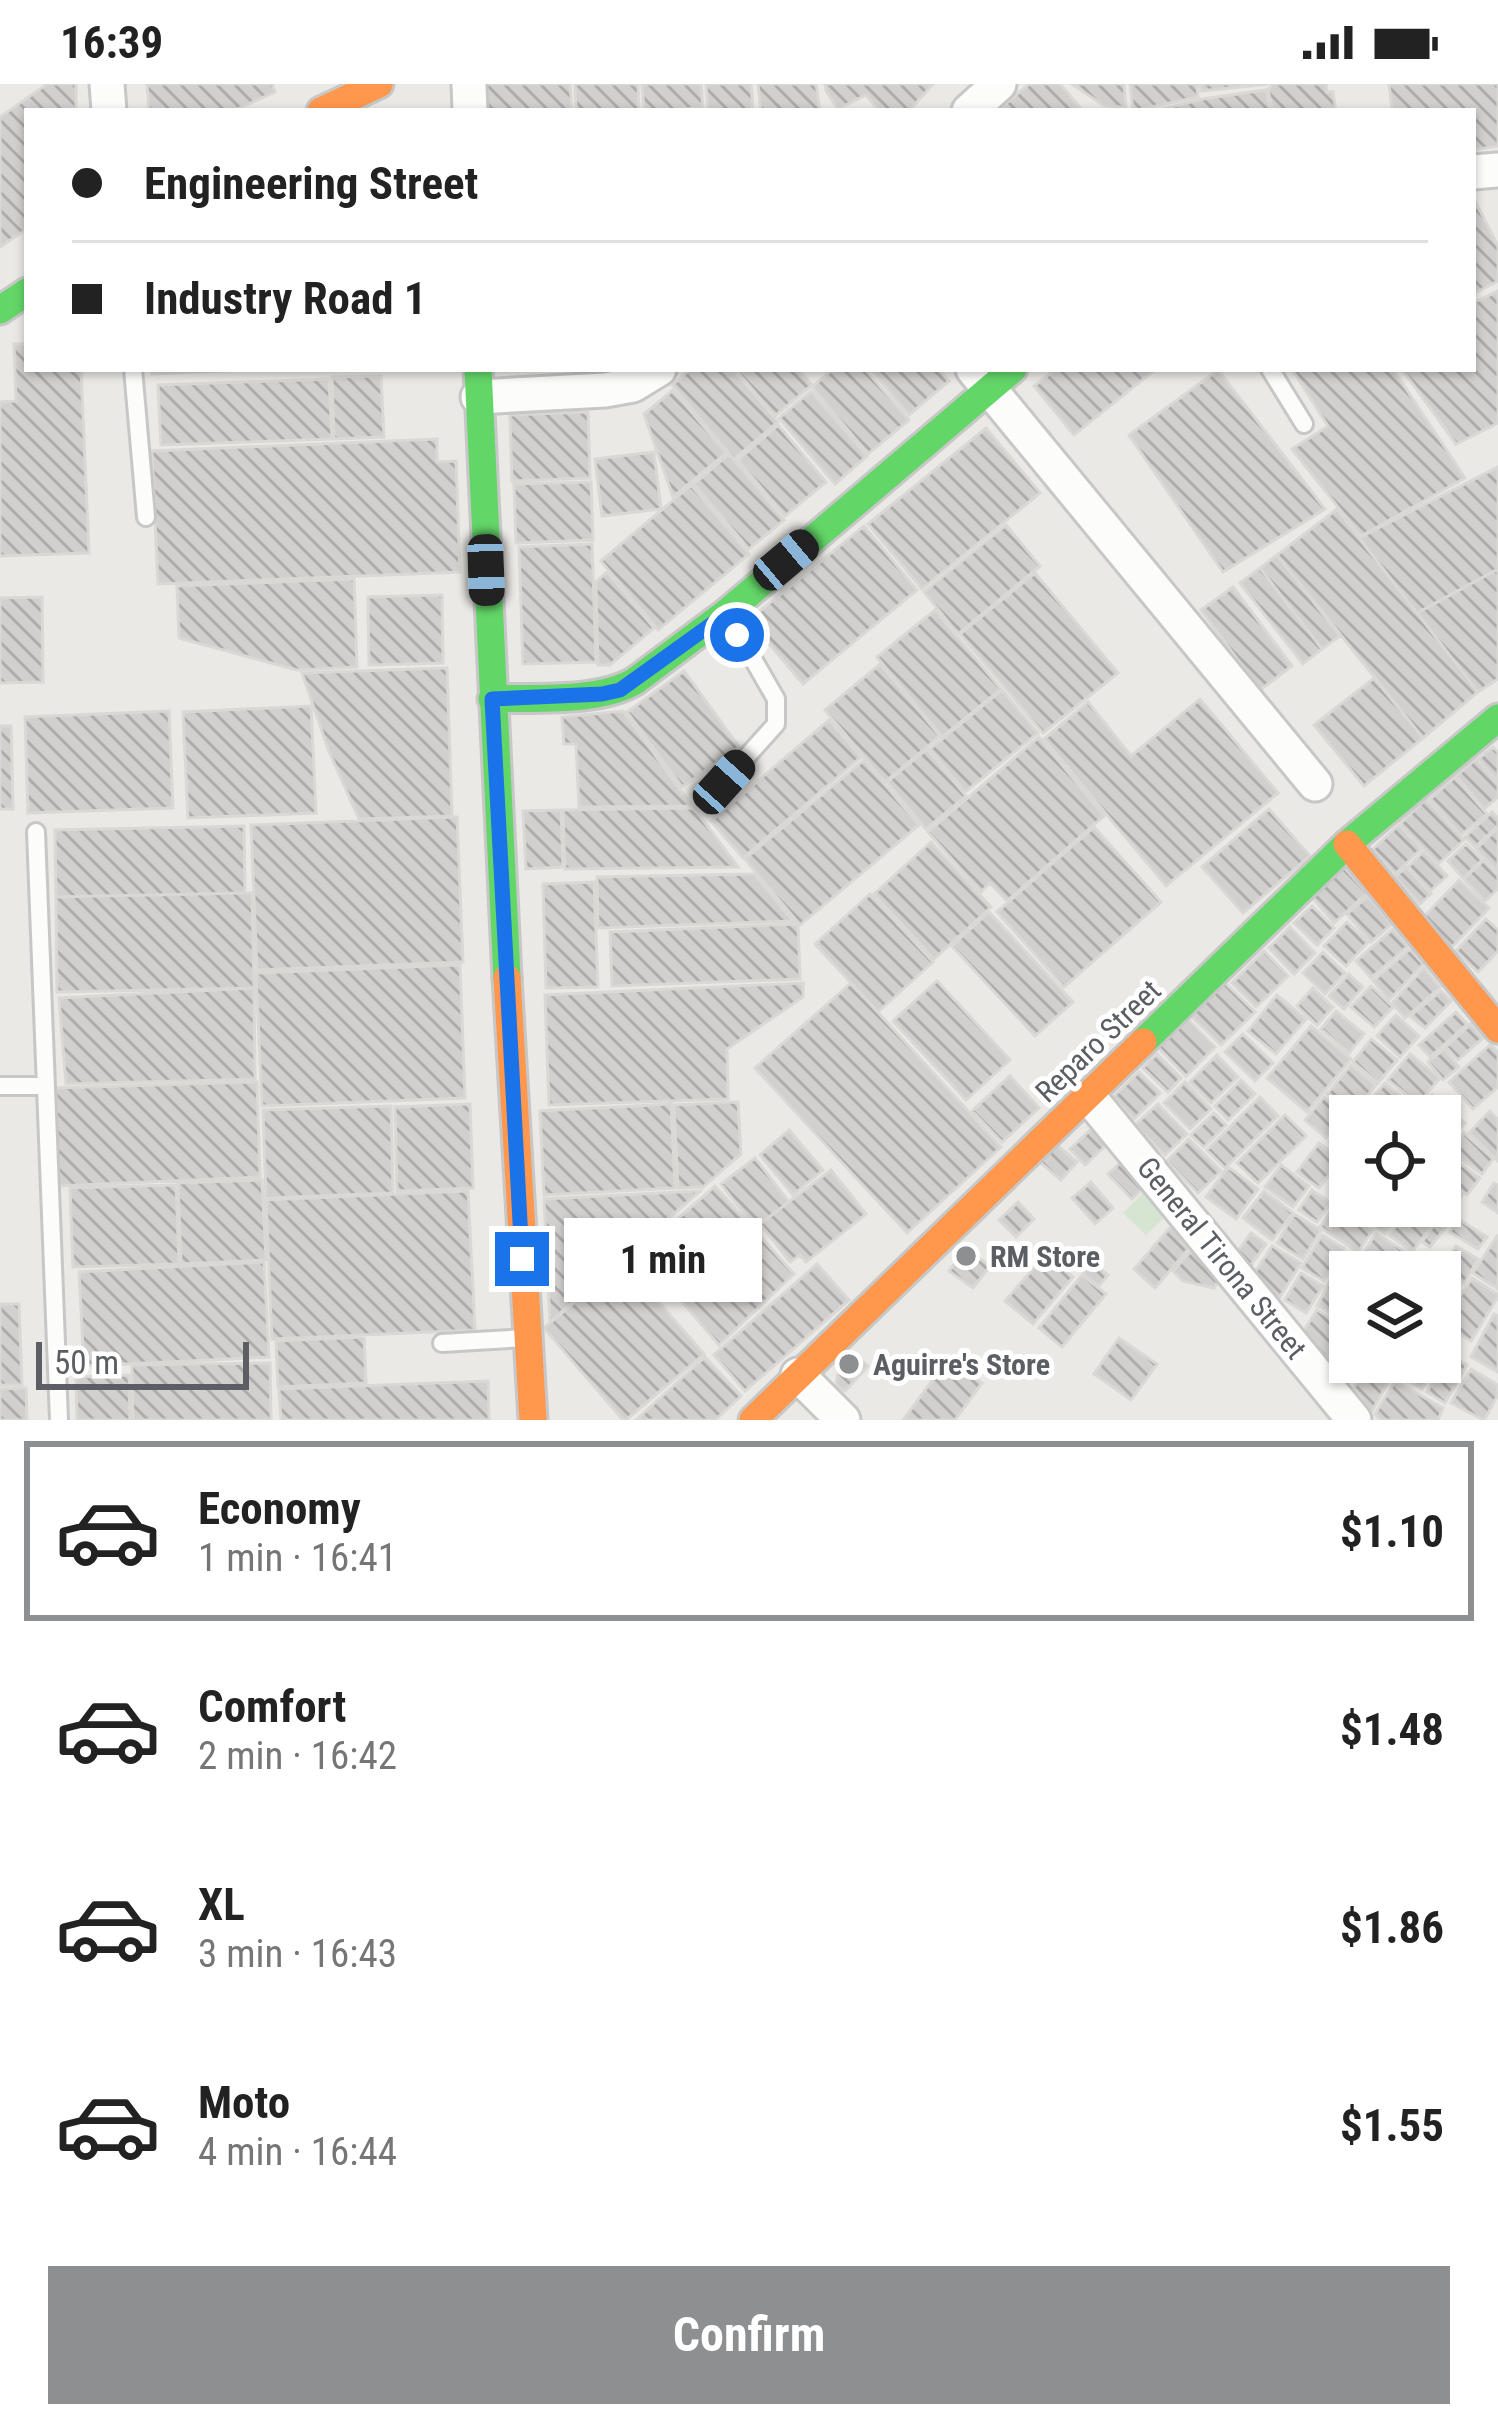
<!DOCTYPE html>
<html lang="en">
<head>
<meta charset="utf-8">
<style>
  :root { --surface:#fff; --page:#f6f6f6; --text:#222; --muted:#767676; --line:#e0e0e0; --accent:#8d8f90 }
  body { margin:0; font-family:"Roboto Condensed",sans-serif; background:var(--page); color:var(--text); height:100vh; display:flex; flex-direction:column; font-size:45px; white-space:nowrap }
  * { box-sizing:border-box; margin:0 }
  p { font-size:39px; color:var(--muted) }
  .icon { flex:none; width:66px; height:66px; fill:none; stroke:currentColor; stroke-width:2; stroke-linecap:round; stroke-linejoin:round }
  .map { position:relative; height:1336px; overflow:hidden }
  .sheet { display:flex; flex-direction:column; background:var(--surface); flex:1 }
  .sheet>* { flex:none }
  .hud { position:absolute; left:24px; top:24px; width:1452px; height:264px; border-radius:0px; box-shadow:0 3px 9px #0004; display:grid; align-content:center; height:264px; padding:0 48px; background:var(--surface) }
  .controls { position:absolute; left:1329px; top:1011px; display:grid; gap:24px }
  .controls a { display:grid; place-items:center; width:132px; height:132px; border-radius:0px; background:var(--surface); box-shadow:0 3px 9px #0004; font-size:60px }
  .scale { position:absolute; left:36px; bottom:30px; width:213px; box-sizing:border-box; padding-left:12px; border:6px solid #5b5e62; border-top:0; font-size:33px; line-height:42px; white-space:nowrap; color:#5b5e62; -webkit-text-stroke:9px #fff; paint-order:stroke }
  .end { position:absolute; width:54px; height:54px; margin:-27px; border:15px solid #1a73e8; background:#fff; box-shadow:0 0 0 6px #fff }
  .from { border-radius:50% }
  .bubble { position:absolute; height:84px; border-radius:0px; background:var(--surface); box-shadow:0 3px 9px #0004; font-size:39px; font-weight:700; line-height:84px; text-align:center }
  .car { position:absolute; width:36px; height:72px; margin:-36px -18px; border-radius:15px; box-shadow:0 0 9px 3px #0007; background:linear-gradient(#222 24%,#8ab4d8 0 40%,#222 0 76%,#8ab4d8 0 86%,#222 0) }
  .hud b { display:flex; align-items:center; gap:42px; height:114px; font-size:45px }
  .hud b+b { border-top:3px solid var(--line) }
  .hud i { width:30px; height:30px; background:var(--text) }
  ul { padding:21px 0 0; list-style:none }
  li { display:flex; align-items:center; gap:36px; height:180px; margin:0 24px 18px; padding:0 24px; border:6px solid transparent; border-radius:0px }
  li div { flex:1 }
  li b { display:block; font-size:45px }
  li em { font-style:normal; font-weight:700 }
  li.selected { border-color:var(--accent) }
  li>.icon { width:108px; height:108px; stroke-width:1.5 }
  .cta { display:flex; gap:24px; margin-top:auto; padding:24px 48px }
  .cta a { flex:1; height:138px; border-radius:0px; background:var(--accent); color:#fff; font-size:48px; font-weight:700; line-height:138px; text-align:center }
  .status { display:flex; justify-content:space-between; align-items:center; height:84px; padding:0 60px; background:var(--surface); direction:ltr }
  .status svg { height:33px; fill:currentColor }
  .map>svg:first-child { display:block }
  .green { fill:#d5e5d2 }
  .building { fill:url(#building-back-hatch); stroke:#d9d8d4; stroke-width:3 }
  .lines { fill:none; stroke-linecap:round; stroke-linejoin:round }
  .lane-casing { stroke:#c7c7c7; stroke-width:22 }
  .street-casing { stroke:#c7c7c7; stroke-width:39 }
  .fast-casing { stroke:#c7c7c7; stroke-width:33 }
  .slow-casing { stroke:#c7c7c7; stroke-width:33 }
  .lane { stroke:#fcfcfb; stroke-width:16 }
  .street { stroke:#fcfcfb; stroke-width:33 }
  .fast { stroke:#63d668; stroke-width:27 }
  .slow { stroke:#ff974d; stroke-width:27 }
  .route { stroke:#1a73e8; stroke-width:15 }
  .poi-dot { fill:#8d8f90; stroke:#fff; stroke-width:4.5 }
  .labels { text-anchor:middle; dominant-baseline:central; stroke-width:10; stroke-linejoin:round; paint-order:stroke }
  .street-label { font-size:30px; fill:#5b5e62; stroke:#fff }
  .poi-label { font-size:30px; font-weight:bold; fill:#5b5e62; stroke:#fff; text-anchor:start }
</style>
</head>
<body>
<div class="status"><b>16:39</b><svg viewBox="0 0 49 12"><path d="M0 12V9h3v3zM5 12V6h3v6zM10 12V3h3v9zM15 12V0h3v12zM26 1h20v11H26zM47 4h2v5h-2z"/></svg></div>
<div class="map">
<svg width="1498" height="1336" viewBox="0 0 1498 1336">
  <defs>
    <pattern id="building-back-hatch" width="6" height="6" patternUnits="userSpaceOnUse" patternTransform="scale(3)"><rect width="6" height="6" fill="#d1d0ce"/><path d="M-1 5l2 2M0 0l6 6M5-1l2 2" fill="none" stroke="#adacab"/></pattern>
  </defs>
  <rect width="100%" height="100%" fill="#eae9e5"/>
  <path class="green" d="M1146 1106 1169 1129 1146 1151 1123 1129Z"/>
  <path class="building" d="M47 0H76V27H27V145L0 163V33Z
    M147 0H272L275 8 233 27H149Z
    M479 0H570L572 27H481Z
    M575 0H638L639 27H576Z
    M642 0H701L703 24 644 27Z
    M706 0H751L753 27H708Z
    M758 0H816L820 27H761Z
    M825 0H933L909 27H879L866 11 838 25 826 7Z
    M1029 0H1060L1083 27H997Z
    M1072 0H1124L1126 24 1103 21Z
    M1130 0H1197L1198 13 1133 27Z
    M1200 0H1268L1201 7Z
    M1272 0H1326L1327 8H1333L1336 27H1273L1268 6Z
    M1389 0H1498V62L1473 66V27H1383L1392 26Z
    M1266 6 1271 27H1154L1203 15Z
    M1473 113 1498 162V197L1473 210Z
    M1498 207V339L1456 360 1402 285H1473V219Z
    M14 260H27V285H81L89 469 0 472V318L16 317Z
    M151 285H268L152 290Z
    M691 285H733L778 338 734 375 672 301Z
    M735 285H798L812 301 775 332Z
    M833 285H865L909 336 868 370 812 303Z
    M870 285H938L949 297 909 331Z
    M1056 285H1156L1074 351 1034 302Z
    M1292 285H1393L1465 394 1361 452 1292 365 1328 342Z
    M1218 286 1325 425 1223 488 1129 351Z
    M381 292 384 353 334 355 332 293Z
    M329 295 332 355 161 361 158 301Z
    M673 306 726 369 673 413 644 330Z
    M811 307 867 372 835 400 779 334Z
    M588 328 590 394 512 397 510 331Z
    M778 341 826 398 785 432 738 376Z
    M986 344 1040 409 922 505 868 440Z
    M437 355V378L456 377 460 488 158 500 152 367Z
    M654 368 661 425 602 432 595 375Z
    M729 370 784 436 749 465 694 400Z
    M1498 383V485L1417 529 1359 454Z
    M591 398 593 456 516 459 514 400Z
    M691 401 749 470 658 546 601 477Z
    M1337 425 1478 608 1423 654 1277 471Z
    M1006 441 1040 482 958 550 924 508Z
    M864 442 917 506 803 600 749 536Z
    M592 460 596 578 523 580 519 463Z
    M1277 471 1340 552 1322 565 1260 484Z
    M1260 484 1322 565 1303 580 1240 499Z
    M1498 485V595L1478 608 1417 529Z
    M607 488 654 544 610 581H598L596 498Z
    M1035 489 1118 589 1043 649 960 550Z
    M354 495 357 583 297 586 179 554 177 502Z
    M1233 503 1292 582 1260 606 1201 526Z
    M442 511 443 579 369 581 368 513Z
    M42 513 43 598 0 599V514Z
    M935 526 1001 605 942 653 877 573Z
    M880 580 940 652 885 698 825 626Z
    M447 584 452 732 359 735 328 665 302 589Z
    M684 587 739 663 682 703 627 628Z
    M1374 594 1423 654 1364 702 1314 641Z
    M1002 606 1038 649 965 708 930 665Z
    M1200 615 1278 709 1166 802 1044 655 1088 618 1131 672Z
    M311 622 316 729 188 734 183 628Z
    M169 627 173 724 28 729 25 633Z
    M623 627 692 722 579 723 576 660H564L562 633Z
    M829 636 861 673 743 774 711 737Z
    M0 642H11L13 725H0Z
    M1039 653 1104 732 1007 817 990 799 981 808 928 748Z
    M1493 663 1498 668V698L1478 675Z
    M927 665 966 712 926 745 887 698Z
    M1476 675 1498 700V713L1484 725 1456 692Z
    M864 676 919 741 800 841 745 775Z
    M1455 693 1487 730 1461 751 1430 715Z
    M1426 715 1464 756 1438 780 1400 740Z
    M694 724 738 783 565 785 563 726Z
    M1269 725 1310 772 1243 829 1202 783Z
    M561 726 563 783 526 785 523 727Z
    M1492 728 1498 734V742L1475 763 1465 753Z
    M457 733 463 878 257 886 251 741Z
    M1399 741 1421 765 1395 790 1372 766Z
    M244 742 245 809 56 813 55 746Z
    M1094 743 1161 818 1064 903 997 828Z
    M1498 744V787L1476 765Z
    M931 758 991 823 934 875 874 810Z
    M1466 760 1482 776 1463 794 1448 777Z
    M1424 767 1447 792 1430 807 1408 783Z
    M1484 776 1498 791V805L1485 817 1464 795Z
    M1343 782 1367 809 1334 839 1310 811Z
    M1406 783 1431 810 1420 820 1395 793Z
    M754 790 793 837 598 844 597 793Z
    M1459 796 1489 824 1451 864 1421 836Z
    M594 798 598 903 546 904 543 800Z
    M245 809H252L254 904 57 908 56 813Z
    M870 810 933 878 878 928 815 860Z
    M1368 812 1392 840 1371 858 1347 830Z
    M1312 822 1334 844 1317 861 1294 839Z
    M989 828 1073 918 1035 952 952 862Z
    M1486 835 1498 846V867L1478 888 1456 867Z
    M1347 838 1368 858 1346 882 1324 862Z
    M798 840 800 895 612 902 610 848Z
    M1290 843 1315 869 1294 890 1269 864Z
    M1393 845 1408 862 1371 894 1356 877Z
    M1410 865 1423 880 1389 916 1373 897Z
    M1264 867 1288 892 1256 923 1232 899Z
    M1323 868 1345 889 1325 910 1303 889Z
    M460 881 465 1014 262 1022 256 889Z
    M1424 884 1440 903 1405 934 1392 919Z
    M1349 890 1363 903 1344 925 1329 912Z
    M937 897 1010 976 966 1016 893 937Z
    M803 899V913L727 965 728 1015 549 1021 545 911Z
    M851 899 1001 1063 907 1149 755 984Z
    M1225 899 1255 928 1221 961 1191 932Z
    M1371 902 1393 923 1374 943 1351 923Z
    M254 904 255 995 66 1000 59 914Z
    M1313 904 1333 923 1317 941 1297 922Z
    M1441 907 1451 917 1425 944 1410 932Z
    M1277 911 1306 935 1276 970 1248 947Z
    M1336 927 1364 950 1349 969 1321 945Z
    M1456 928 1467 940 1430 973 1419 961Z
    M1183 931 1215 963 1186 992 1154 959Z
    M1396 931 1419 952 1400 973 1377 952Z
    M1471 940 1483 954 1458 976 1446 963Z
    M1311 942 1351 975 1307 1028 1267 994Z
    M1243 950 1273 979 1255 997 1225 968Z
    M1371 955 1397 976 1378 999 1353 978Z
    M1491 960 1498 969V1003L1473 1025 1449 998Z
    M1444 965 1459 983 1443 996 1428 978Z
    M1157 970 1181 994 1168 1008 1143 984Z
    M1410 970 1440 994 1418 1020 1388 996Z
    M1217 971 1238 993 1211 1019 1190 998Z
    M1351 981 1376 1001 1352 1030 1327 1010Z
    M1139 988 1160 1009 1134 1035 1113 1013Z
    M1010 992 1039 1024 1002 1058 972 1027Z
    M1241 996 1255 1010 1228 1036 1215 1022Z
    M257 998 260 1093 57 1102 56 1004Z
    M1185 998 1211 1025 1190 1045 1164 1019Z
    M1385 999 1414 1022 1406 1032H1396L1373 1013Z
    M1432 1011 1465 1039 1443 1064 1440 1061V1032H1414Z
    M1260 1013 1278 1032 1225 1084 1207 1066Z
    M1324 1013 1346 1031 1326 1054 1305 1036Z
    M1371 1017 1389 1032H1358Z
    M738 1018 741 1070 703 1103 678 1104 674 1021Z
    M470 1020 473 1104 397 1107 395 1023Z
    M671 1020 675 1104 544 1111 540 1027Z
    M1158 1020 1187 1050 1165 1071 1135 1041Z
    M391 1022 393 1109 266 1114 263 1026Z
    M1490 1027 1498 1035V1077L1469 1049Z
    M1214 1029 1226 1041 1204 1063 1191 1051Z
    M1285 1031 1306 1052 1258 1099 1237 1079Z
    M1350 1034V1074L1330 1058Z
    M1100 1037 1115 1053 1085 1081 1070 1065Z
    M789 1046 823 1086 793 1111 760 1071Z
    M1464 1049 1493 1075 1482 1090 1449 1067Z
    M1189 1055 1221 1087 1198 1109 1167 1077Z
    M1051 1056 1077 1078 1061 1096 1036 1075Z
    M1319 1059 1341 1075 1319 1104 1297 1088Z
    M1448 1071 1480 1094 1467 1111 1440 1092V1084Z
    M1128 1072 1151 1097 1132 1115 1108 1090Z
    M755 1074 789 1118 755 1144 721 1100Z
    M1281 1081 1309 1102 1293 1123 1265 1103Z
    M1228 1083 1258 1105 1236 1135 1206 1113Z
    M831 1086 866 1130 806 1178 800 1171 790 1178 760 1140Z
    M262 1096 266 1176 181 1180 178 1099Z
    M1440 1096 1462 1111 1445 1135 1427 1122H1440Z
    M1091 1098 1113 1124 1095 1140 1072 1114Z
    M1494 1099 1498 1101V1129L1482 1118Z
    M176 1101 179 1180 73 1183 70 1104Z
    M715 1102 794 1190 719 1261 640 1168Z
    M1312 1106 1331 1119 1317 1138 1299 1126Z
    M468 1107 475 1246 272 1255 266 1116Z
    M700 1107 550 1238 544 1115Z
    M1264 1107 1293 1129 1272 1156 1243 1134Z
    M1018 1118 1034 1135 1016 1153 999 1136Z
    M1335 1121 1373 1146 1358 1168 1320 1143Z
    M1369 1122H1406L1385 1150 1361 1133Z
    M1411 1122H1422L1438 1134 1412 1168 1389 1151Z
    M1294 1130 1321 1146 1303 1175 1277 1159Z
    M1181 1131 1194 1142 1181 1157 1189 1164 1155 1204 1134 1185Z
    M1458 1135 1487 1153 1478 1165 1450 1148Z
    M1436 1138 1445 1144 1430 1163 1422 1158Z
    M1251 1149 1266 1160 1248 1185 1233 1174Z
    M1376 1149 1415 1174 1406 1188H1388L1362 1171Z
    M1322 1151 1344 1164 1324 1197 1302 1184Z
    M1497 1152H1498V1205L1473 1189Z
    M1272 1162 1301 1179 1278 1216 1249 1198Z
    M1456 1162 1478 1175 1464 1200 1441 1186Z
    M1194 1164 1226 1183 1214 1204 1183 1197 1173 1187Z
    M966 1165 990 1182 973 1204 949 1187Z
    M1347 1168 1369 1181 1365 1188 1350 1190 1338 1183Z
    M1045 1171 1073 1193 1033 1240 1005 1217Z
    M623 1177 704 1270 626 1336H623L544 1244Z
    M264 1178 269 1273 84 1282 79 1188Z
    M1092 1179 1108 1191 1099 1202 1083 1190Z
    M817 1180 849 1216 745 1307 714 1271Z
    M1335 1187 1350 1195V1223L1343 1236 1317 1222Z
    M1301 1189 1323 1202 1306 1229 1285 1216Z
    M1082 1191 1106 1210 1062 1263 1039 1244Z
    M1440 1192 1460 1203 1448 1223 1440 1218Z
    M1472 1194 1498 1210V1213L1471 1257 1443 1239Z
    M0 1220H19L22 1301H0Z
    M1317 1226 1347 1244 1329 1274 1298 1256Z
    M1494 1230 1498 1232V1288L1471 1273Z
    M1350 1243V1278H1364L1355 1293 1329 1278Z
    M364 1253 366 1299 278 1303 276 1257Z
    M1119 1254 1157 1280 1131 1316 1094 1290Z
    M853 1268 868 1282 845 1307 836 1301 839 1283Z
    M1449 1270 1467 1281 1445 1319 1427 1308Z
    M705 1273 741 1312 715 1336H636Z
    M949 1274 982 1299 955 1336H903Z
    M1375 1278H1410L1402 1293Z
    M1416 1278H1438L1422 1305 1406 1295Z
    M270 1279 271 1336H133L132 1281Z
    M1368 1280 1391 1293 1371 1329 1354 1304Z
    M1471 1285 1498 1301V1311L1484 1336 1451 1319Z
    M129 1291 130 1336H77L76 1293Z
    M488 1297 489 1336H281L279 1305Z
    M1395 1297 1443 1324 1438 1336H1380L1375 1330Z
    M26 1304 27 1336H0V1305Z"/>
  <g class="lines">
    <defs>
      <path id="lane" d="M133 285 146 433
        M1270 285 1304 340
        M724 698 776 640V615L730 535
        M36 748 59 1336
        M0 1002H46
        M442 1259 526 1254"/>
      <path id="street" d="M107 0 109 27
        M469 0 470 27
        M969 27 999 0
        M1473 88 1498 86
        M973 285 1315 700
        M478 313 605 306 633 301 659 285
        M1089 1013 1354 1336
        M798 1291 843 1336"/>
      <path id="fast" d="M0 226 27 208
        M478 285 507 894
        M492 615C535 613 598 619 635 597L726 529 1013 285
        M1143 958 1347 760 1498 634"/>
      <path id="slow" d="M321 27 379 0
        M1347 760 1498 945
        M507 894 533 1336
        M753 1336 1143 958"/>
    </defs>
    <use href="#lane" class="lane-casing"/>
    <use href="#street" class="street-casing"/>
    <use href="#fast" class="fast-casing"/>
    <use href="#slow" class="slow-casing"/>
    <use href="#lane" class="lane"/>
    <use href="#street" class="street"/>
    <use href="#fast" class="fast"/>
    <use href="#slow" class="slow"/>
  </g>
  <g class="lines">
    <path class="route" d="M522 1175 492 615 602 610 620 606 727 529 737 551"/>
  </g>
  <g class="poi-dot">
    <circle cx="966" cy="1172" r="12"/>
    <circle cx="849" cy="1280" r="12"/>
  </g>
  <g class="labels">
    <g class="street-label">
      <text transform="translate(1098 957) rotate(-44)">Reparo Street</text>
      <text transform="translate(1222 1174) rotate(51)">General Tirona Street</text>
    </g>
    <g class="poi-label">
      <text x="990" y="1172">RM Store</text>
      <text x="873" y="1280">Aguirre's Store</text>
    </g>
  </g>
</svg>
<div class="controls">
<a><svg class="icon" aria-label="locate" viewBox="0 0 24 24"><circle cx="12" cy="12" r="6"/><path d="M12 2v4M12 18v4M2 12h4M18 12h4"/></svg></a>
<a><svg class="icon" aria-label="layers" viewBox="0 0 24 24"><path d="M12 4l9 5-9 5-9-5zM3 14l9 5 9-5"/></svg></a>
</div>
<div class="scale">50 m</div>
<i class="end from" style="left:737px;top:551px"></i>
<i class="end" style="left:522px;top:1175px"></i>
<div class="bubble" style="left:564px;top:1134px;width:198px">1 min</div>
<i class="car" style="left:786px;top:476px;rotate:50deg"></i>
<i class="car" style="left:486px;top:486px;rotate:178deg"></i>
<i class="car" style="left:724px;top:698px;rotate:42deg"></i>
<div class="hud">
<b><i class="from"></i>Engineering Street</b>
<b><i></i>Industry Road 1</b>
</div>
</div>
<section class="sheet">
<ul>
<li class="selected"><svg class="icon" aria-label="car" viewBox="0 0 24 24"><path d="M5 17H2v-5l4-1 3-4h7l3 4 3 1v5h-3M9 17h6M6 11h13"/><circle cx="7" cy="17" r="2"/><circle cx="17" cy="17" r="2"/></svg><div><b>Economy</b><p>1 min · 16:41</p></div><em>$1.10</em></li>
<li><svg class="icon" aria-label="car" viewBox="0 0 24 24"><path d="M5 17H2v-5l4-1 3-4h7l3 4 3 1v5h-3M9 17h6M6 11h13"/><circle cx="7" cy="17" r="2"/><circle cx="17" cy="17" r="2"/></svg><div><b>Comfort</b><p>2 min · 16:42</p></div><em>$1.48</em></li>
<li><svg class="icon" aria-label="car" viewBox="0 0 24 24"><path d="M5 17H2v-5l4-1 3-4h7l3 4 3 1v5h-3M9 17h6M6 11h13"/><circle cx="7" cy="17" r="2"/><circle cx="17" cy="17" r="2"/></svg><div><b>XL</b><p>3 min · 16:43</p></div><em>$1.86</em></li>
<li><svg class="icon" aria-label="car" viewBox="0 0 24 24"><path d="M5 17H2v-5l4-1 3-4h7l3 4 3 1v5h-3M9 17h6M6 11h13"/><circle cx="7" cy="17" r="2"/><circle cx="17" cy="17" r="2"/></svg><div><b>Moto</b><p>4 min · 16:44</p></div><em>$1.55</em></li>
</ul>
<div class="cta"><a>Confirm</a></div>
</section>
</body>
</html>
